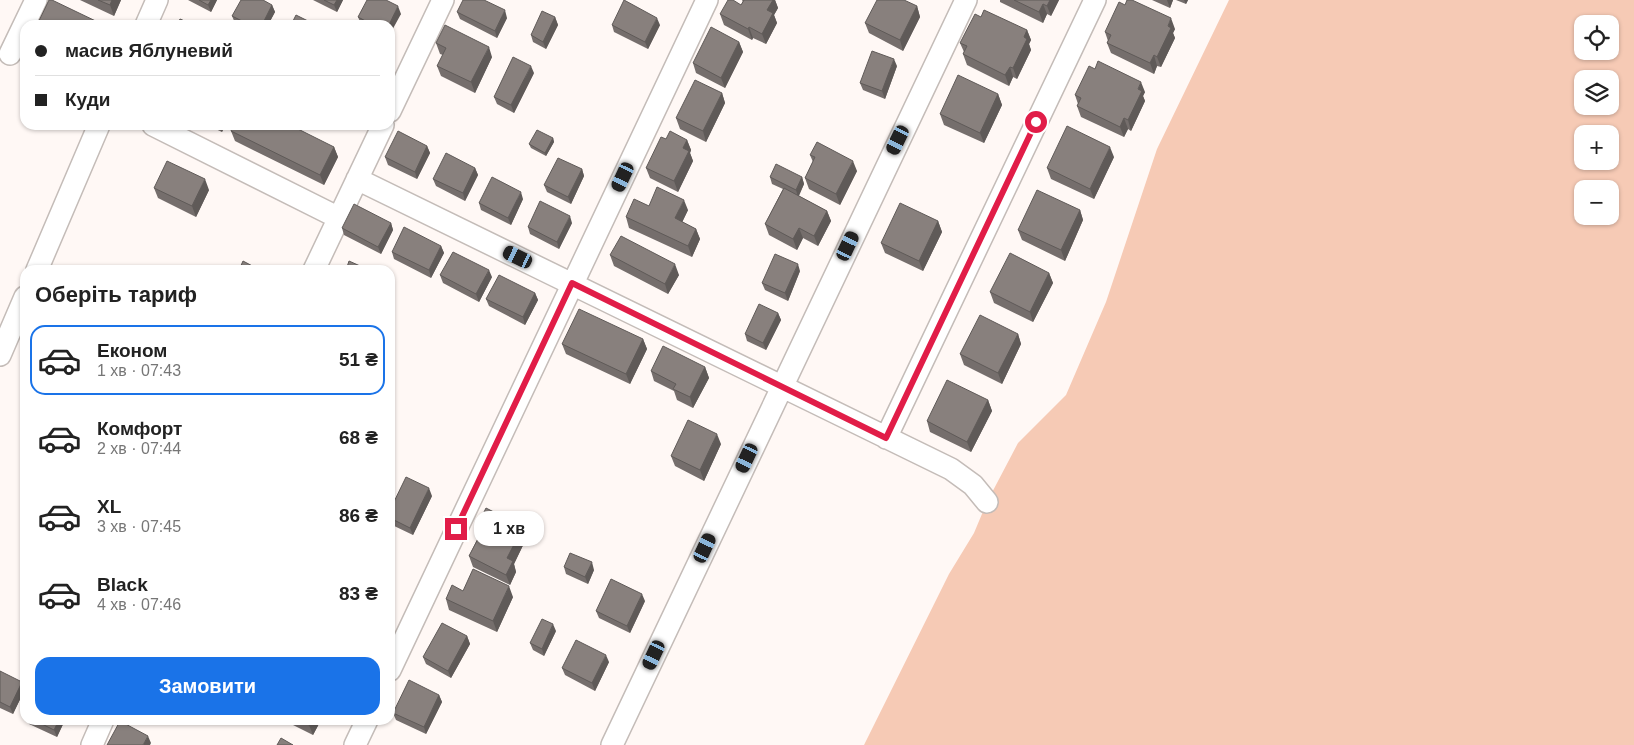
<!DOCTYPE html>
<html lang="uk">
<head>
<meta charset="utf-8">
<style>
  :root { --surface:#fff; --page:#f6f6f6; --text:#222; --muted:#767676; --line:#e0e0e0; --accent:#1a73e8 }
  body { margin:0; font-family:Arial,sans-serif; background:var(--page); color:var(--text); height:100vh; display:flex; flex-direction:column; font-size:19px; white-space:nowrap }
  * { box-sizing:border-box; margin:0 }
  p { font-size:16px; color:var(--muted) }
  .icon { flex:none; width:28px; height:28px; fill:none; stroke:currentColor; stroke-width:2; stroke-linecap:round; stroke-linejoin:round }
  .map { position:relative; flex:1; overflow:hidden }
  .details { position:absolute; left:20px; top:265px; width:375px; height:460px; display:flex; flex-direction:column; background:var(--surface); border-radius:15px; box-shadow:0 1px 4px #0004 }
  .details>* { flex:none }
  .hud { position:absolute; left:20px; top:20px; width:375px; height:110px; border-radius:15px; box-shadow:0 1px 4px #0004; display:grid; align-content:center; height:110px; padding:0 15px; background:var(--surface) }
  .fabs { position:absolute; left:1574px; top:15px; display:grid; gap:10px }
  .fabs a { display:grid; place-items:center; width:45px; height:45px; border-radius:10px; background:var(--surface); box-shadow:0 1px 4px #0004; font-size:25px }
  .end { position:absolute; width:22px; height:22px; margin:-11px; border:6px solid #e11d48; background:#fff; box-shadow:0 0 0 2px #fff }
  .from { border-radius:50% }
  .bubble { position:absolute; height:35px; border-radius:15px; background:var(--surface); box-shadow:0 1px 4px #0004; font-size:16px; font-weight:700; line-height:35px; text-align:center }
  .car { position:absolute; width:15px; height:30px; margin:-15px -8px; border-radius:6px; box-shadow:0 0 4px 1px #0007; background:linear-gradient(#222 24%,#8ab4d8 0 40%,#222 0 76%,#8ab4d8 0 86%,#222 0) }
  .hud b { display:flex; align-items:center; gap:18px; height:48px; font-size:19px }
  .hud b+b { border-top:1px solid var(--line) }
  .hud i { width:12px; height:12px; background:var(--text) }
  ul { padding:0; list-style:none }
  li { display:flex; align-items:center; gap:15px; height:70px; margin:0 10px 8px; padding:0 5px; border:2px solid transparent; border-radius:15px }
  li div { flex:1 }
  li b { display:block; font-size:19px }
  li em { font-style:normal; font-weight:700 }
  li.current { border-color:var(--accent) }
  li>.icon { width:45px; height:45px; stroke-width:1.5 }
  h2 { padding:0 15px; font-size:22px; line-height:60px }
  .action { display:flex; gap:10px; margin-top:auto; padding:10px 15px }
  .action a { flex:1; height:58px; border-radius:15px; background:var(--accent); color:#fff; font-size:20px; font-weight:700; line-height:58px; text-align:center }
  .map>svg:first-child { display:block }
  .green { fill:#f6cab5; fill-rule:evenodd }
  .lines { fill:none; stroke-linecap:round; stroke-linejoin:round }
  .minor-casing { stroke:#c4bcb8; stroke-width:24 }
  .minor { stroke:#fff; stroke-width:21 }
  .wall { fill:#756e6c }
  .shaded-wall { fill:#5f5a58 }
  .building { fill:#88807d; stroke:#5f5a58 }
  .route { stroke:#e11d48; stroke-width:6 }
</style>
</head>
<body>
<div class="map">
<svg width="1634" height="745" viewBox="0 0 1634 745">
  <rect width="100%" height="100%" fill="#fff8f5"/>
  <path class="green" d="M1229 0H1634V745H864L949 574 974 533 987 502 1018 443 1066 395 1106 302 1157 149ZM1582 24H1610V51H1582ZM1582 79H1610V106H1582ZM1582 134H1610V161H1582ZM1582 189H1610V216H1582Z"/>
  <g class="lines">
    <defs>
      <path id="minor" d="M146 25 157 0
        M10 54 36 0
        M390 111 443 0
        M153 125 339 218
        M357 179 951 469 973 485 987 502
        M37 270 99 125
        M314 270 383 125
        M0 355 25 297
        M886 438 1095 0
        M390 670 707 0
        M92 745 103 720
        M355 745 367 720
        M612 745 966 0"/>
    </defs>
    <use href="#minor" class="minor-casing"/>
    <use href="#minor" class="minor"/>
  </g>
  <path class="wall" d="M80 0H121L114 16Z
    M188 0H217L211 12Z
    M313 0H343L337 12Z
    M742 0H775L778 8 774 15 777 23 766 44 753 38 752 40 724 25 720 14 741 5 743 2Z
    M1000 0H1059L1051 16 1047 14 1043 23 1000 2Z
    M1152 0H1173L1170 8Z
    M1176 0H1188L1186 4Z
    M272 5 275 12 268 25H239L235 23 232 16Z
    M917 6 920 17 903 51 869 33 865 23Z
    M457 12 507 18 497 38 460 19Z
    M401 14 390 25H362L361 24 358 17Z
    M555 17 558 25 546 49 533 42 531 35Z
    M981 17 1027 30 1031 40 1029 44 1031 50 1017 79 1013 77 1009 86 967 65 963 54 964 52 960 43Z
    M612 25H660L648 49 614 32Z
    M1175 29 1173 33 1175 38 1161 67 1157 66 1154 74 1111 53 1107 43 1108 41 1105 32Z
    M739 42 743 52 725 88 696 73 693 63Z
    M436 43 492 57 475 93 441 76 437 66 443 55 440 54Z
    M897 66 885 99 863 90 860 83Z
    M534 73 514 113 497 104 494 97Z
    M1145 92 1143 96 1145 101 1131 131 1128 129 1124 137 1081 117 1077 106 1078 104 1075 95Z
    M722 93 725 103 706 142 680 129 676 118Z
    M998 94 1002 105 984 143 944 125 940 114Z
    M207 125H225L222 132Z
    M231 131 334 147 338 157 324 185 235 141Z
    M553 138 554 142 546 156 531 148 529 144Z
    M666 139 687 140 691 150 690 153 693 161 678 192 650 178 646 168Z
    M427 146 430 153 417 179 388 165 385 157Z
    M810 155 857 171 840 205 809 189 805 178 813 162Z
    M1114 157 1094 199 1051 179 1047 168Z
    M475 168 478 175 465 201 436 186 433 179Z
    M582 169 584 176 571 204 547 192 544 185Z
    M770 177H802L804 184 799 196 827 211 831 221 818 246 803 238 797 250 769 235 765 224 783 189 772 184Z
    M154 188 209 190 196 217 158 198Z
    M523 199 511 225 481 210 479 203Z
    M649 206 688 210 682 222 696 229 700 239 692 257 629 228 626 217Z
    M1080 210 1083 220 1065 261 1022 240 1018 230Z
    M938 221 942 232 923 271 885 253 881 243Z
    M391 223 393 230 381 254 344 235 342 228Z
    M572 223 559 249 530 234 528 227Z
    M441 246 444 253 431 278 394 259 392 252Z
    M610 255 679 275 668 294 614 266Z
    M800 271 788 301 765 290 762 283Z
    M1049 273 1053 283 1033 322 994 303 990 292Z
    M440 275 492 277 479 302 443 283Z
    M535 293 538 300 525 325 489 306 486 299Z
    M778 313 781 320 766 350 747 341 745 334Z
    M1018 334 1021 344 1002 384 964 365 960 354Z
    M643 339 647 349 630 384 566 354 562 344Z
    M705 367 709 378 693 408 677 400 674 391 654 381 651 371Z
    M988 400 992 411 971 452 930 432 927 421Z
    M721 444 704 481 675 466 671 456Z
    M432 496 413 535 390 524V510Z
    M475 530 527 537 514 564 516 572 510 585 473 567 469 556 478 538Z
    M564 567 594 570 588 584 566 574Z
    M463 591 513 597 497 632 449 610 446 599Z
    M645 601 630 633 599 618 596 611Z
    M556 631 544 656 533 650 530 643Z
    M467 636 470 644 451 678 426 664 423 657Z
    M609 662 595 691 565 675 562 668Z
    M0 671 25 689 13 714 0 708Z
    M439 695 442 702 426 734 396 720 393 713Z
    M28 720H65L57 737 29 724Z
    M283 720H321L313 735Z"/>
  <path class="shaded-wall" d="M112 0H121L114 16 110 5Z
    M211 0H217L211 12 208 5Z
    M337 0H343L337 12 334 5Z
    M773 0H775L778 8 774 15 777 23 766 44 762 34 767 10Z
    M1050 0H1059L1051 16 1047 6Z
    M1167 0H1173L1170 8Z
    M1184 0H1188L1186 4Z
    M1043 4 1047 14 1043 23 1039 12Z
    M272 5 275 12 268 25H262Z
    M398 6 401 14 390 34V25H389Z
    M917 6 920 17 903 51 900 40Z
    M505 10 507 18 497 38 495 31Z
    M555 17 558 25 546 49 543 42Z
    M657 18 660 25 648 49 645 42Z
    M1171 18 1175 29 1173 33 1175 38 1161 67 1157 57 1168 26Z
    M749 27 753 38 752 40 748 29Z
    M1027 30 1031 40 1029 44 1031 50 1017 79 1013 68 1024 37Z
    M739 42 743 52 725 88 721 78Z
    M489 47 492 57 475 93 471 82Z
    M1154 55 1157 66 1154 74 1150 63Z
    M894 59 897 66 885 99 882 91Z
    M531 66 534 73 514 113 511 105Z
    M1010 67 1013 77 1009 86 1005 75Z
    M1141 82 1145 92 1143 96 1145 101 1131 131 1128 120 1138 89Z
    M722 93 725 103 706 142 703 131Z
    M998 94 1002 105 984 143 980 133Z
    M1124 118 1128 129 1124 137 1120 127Z
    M219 125H225L222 132Z
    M553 138 554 142 546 156 545 153Z
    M687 140 691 150 690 153 693 161 678 192 674 181 683 148Z
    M427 146 430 153 417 179 415 172Z
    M334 147 338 157 324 185 320 175Z
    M1110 147 1114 157 1094 199 1090 189Z
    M853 161 857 171 840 205 836 194Z
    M475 168 478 175 465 201 463 193Z
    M582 169 584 176 571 204 568 197Z
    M802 177 804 184 798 197 796 190Z
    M205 179 209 190 196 217 192 206Z
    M521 192 523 199 511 225 508 218Z
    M684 200 688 210 679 229 675 218Z
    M1080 210 1083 220 1065 261 1061 250Z
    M827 211 831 221 818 246 814 236Z
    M570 216 572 223 559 249 557 242Z
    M938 221 942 232 923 271 919 261Z
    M391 223 393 230 381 254 378 247Z
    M799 228 803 238 797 250 793 239Z
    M696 229 700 239 692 257 688 246Z
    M441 246 444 253 431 278 429 270Z
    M675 264 679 275 668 294 665 284Z
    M798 264 800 271 788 301 785 293Z
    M489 270 492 277 479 302 476 294Z
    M1049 273 1053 283 1033 322 1030 312Z
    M535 293 538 300 525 325 523 317Z
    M778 313 781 320 766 350 763 343Z
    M1018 334 1021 344 1002 384 998 373Z
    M390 336 393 343 390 349Z
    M643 339 647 349 630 384 626 374Z
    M705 367 709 378 693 408 690 397Z
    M988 400 992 411 971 452 967 442Z
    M717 434 721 444 704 481 700 470Z
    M429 488 432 496 413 535 410 528Z
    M523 527 527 537 514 564 516 572 510 585 506 575 507 558Z
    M592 562 594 570 588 584 585 577Z
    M509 586 513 597 497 632 493 621Z
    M642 594 645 601 630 633 627 626Z
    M553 624 556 631 544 656 542 649Z
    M467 636 470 644 451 678 448 671Z
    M606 655 609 662 595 691 592 683Z
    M22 682 25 689 13 714 10 707Z
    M439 695 442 702 426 734 424 727Z
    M59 720H65L57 737 54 730Z
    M312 720H321L313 735 309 725Z
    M148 736 151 743 150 745H143Z"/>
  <path class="building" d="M49 0H52L104 25H37Z
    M98 0H112L110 5Z
    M199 0H211L208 5Z
    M241 0H263L272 5 262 25H250L232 16Z
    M324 0H337L334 5Z
    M367 0H386L398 6 389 25H373L358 17Z
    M463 0H484L505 10 495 31 457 12Z
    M624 0 657 18 645 42 612 25Z
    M728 0H733L741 5 744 0H773L767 10 773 13 762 34 749 27 748 29 720 14Z
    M877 0H904L917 6 900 40 865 23Z
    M1014 0H1050L1047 6 1043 4 1039 12Z
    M1127 0H1132L1171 18 1168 26 1171 28 1157 57 1154 55 1150 63 1107 43 1111 35 1105 32 1119 2 1125 5Z
    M984 10 1027 30 1024 37 1027 39 1013 68 1010 67 1005 75 963 54 967 46 960 43 975 14 981 17Z
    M542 11 555 17 543 42 531 35Z
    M296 15 316 25H291Z
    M180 19 194 25H177Z
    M445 25 489 47 471 82 437 66 446 48 436 43Z
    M711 27 739 42 721 78 693 63Z
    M872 51 894 59 882 91 860 83Z
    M513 57 531 66 511 105 494 97Z
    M1098 61 1141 82 1138 89 1142 91 1128 120 1124 118 1120 127 1077 106 1081 98 1075 95 1089 66 1095 69Z
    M958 75 998 94 980 133 940 114Z
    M695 80 722 93 703 131 676 118Z
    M233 125H290L334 147 320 175 231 131Z
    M1067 126 1110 147 1090 189 1047 168Z
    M537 130 553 138 545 153 529 144Z
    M398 131 427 146 415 172 385 157Z
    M670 131 687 140 683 148 689 151 674 181 646 168 661 137 666 139Z
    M817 142 853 161 836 194 805 178 815 157 810 155Z
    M446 153 475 168 463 193 433 179Z
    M558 158 582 169 568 197 544 185Z
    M167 161 205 179 192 206 154 188Z
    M776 164 802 177 796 190 770 177Z
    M492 177 521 192 508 218 479 203Z
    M657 187 684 200 675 218 696 229 688 246 626 217 634 199 649 206Z
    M784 188 827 211 814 236 799 228 793 239 765 224Z
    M1037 190 1080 210 1061 250 1018 230Z
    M540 201 570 216 557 242 528 227Z
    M900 203 938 221 919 261 881 243Z
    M354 204 391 223 378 247 342 228Z
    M404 227 441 246 429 270 392 252Z
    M621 236 675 264 665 284 610 255Z
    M453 252 489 270 476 294 440 275Z
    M1010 253 1049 273 1030 312 990 292Z
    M775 254 798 264 785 293 762 283Z
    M243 261 260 270H239Z
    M349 261 369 270H346Z
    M499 275 535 293 523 317 486 299Z
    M759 304 778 313 763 343 745 334Z
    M579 309 643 339 626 374 562 344Z
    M980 315 1018 334 998 373 960 354Z
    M663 346 705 367 690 397 673 389 676 384 651 371Z
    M947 380 988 400 967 442 927 421Z
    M688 420 717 434 700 470 671 456Z
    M406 477 429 488 410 528 390 518V510Z
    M486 508 523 527 507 558 513 561 506 575 469 556 481 533 475 530Z
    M570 553 592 562 585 577 564 567Z
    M473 569 509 586 493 621 446 599 452 585 463 591Z
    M611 579 642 594 627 626 596 611Z
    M542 619 553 624 542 649 530 643Z
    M442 623 467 636 448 671 423 657Z
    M576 640 606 655 592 683 562 668Z
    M0 671 22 682 10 707 0 702Z
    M409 680 439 695 424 727 393 713Z
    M34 720H59L54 730Z
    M300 720H312L309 725Z
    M120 721 148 736 143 745H107Z
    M281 738 293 745H277Z"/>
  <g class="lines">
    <path class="route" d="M456 529 572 283 886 438 1036 122"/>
  </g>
</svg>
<div class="fabs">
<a><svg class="icon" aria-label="locate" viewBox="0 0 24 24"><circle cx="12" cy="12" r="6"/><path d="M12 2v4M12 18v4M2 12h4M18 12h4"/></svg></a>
<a><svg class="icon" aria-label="layers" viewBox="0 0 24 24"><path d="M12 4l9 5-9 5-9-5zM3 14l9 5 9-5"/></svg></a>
<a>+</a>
<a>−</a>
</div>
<i class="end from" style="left:1036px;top:122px"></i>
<i class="end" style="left:456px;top:529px"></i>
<div class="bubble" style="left:474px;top:511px;width:70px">1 хв</div>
<i class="car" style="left:898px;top:140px;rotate:206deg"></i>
<i class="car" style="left:623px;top:177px;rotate:205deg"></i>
<i class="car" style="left:848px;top:246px;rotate:25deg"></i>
<i class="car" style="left:518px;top:257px;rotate:296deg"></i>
<i class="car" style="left:747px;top:458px;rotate:205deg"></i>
<i class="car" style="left:705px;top:548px;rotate:25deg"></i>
<i class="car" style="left:654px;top:655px;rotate:205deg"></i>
<div class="hud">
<b><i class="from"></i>масив Яблуневий</b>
<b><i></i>Куди</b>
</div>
<section class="details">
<h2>Оберіть тариф</h2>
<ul>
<li class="current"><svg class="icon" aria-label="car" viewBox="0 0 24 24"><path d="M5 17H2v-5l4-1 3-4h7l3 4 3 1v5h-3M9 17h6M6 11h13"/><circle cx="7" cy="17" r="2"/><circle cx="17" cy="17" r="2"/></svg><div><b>Економ</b><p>1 хв · 07:43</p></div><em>51 ₴</em></li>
<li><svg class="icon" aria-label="car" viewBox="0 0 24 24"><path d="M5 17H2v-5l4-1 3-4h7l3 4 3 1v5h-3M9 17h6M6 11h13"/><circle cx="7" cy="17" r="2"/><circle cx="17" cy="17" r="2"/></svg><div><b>Комфорт</b><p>2 хв · 07:44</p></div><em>68 ₴</em></li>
<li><svg class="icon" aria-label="car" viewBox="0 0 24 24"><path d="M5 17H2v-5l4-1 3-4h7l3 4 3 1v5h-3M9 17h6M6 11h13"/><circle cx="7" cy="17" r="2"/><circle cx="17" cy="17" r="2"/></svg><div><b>XL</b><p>3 хв · 07:45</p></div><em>86 ₴</em></li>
<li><svg class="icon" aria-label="car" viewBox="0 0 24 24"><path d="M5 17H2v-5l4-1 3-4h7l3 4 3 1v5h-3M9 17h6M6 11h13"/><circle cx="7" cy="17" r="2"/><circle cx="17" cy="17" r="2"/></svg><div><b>Black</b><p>4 хв · 07:46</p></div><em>83 ₴</em></li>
</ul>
<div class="action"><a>Замовити</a></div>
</section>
</div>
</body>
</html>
